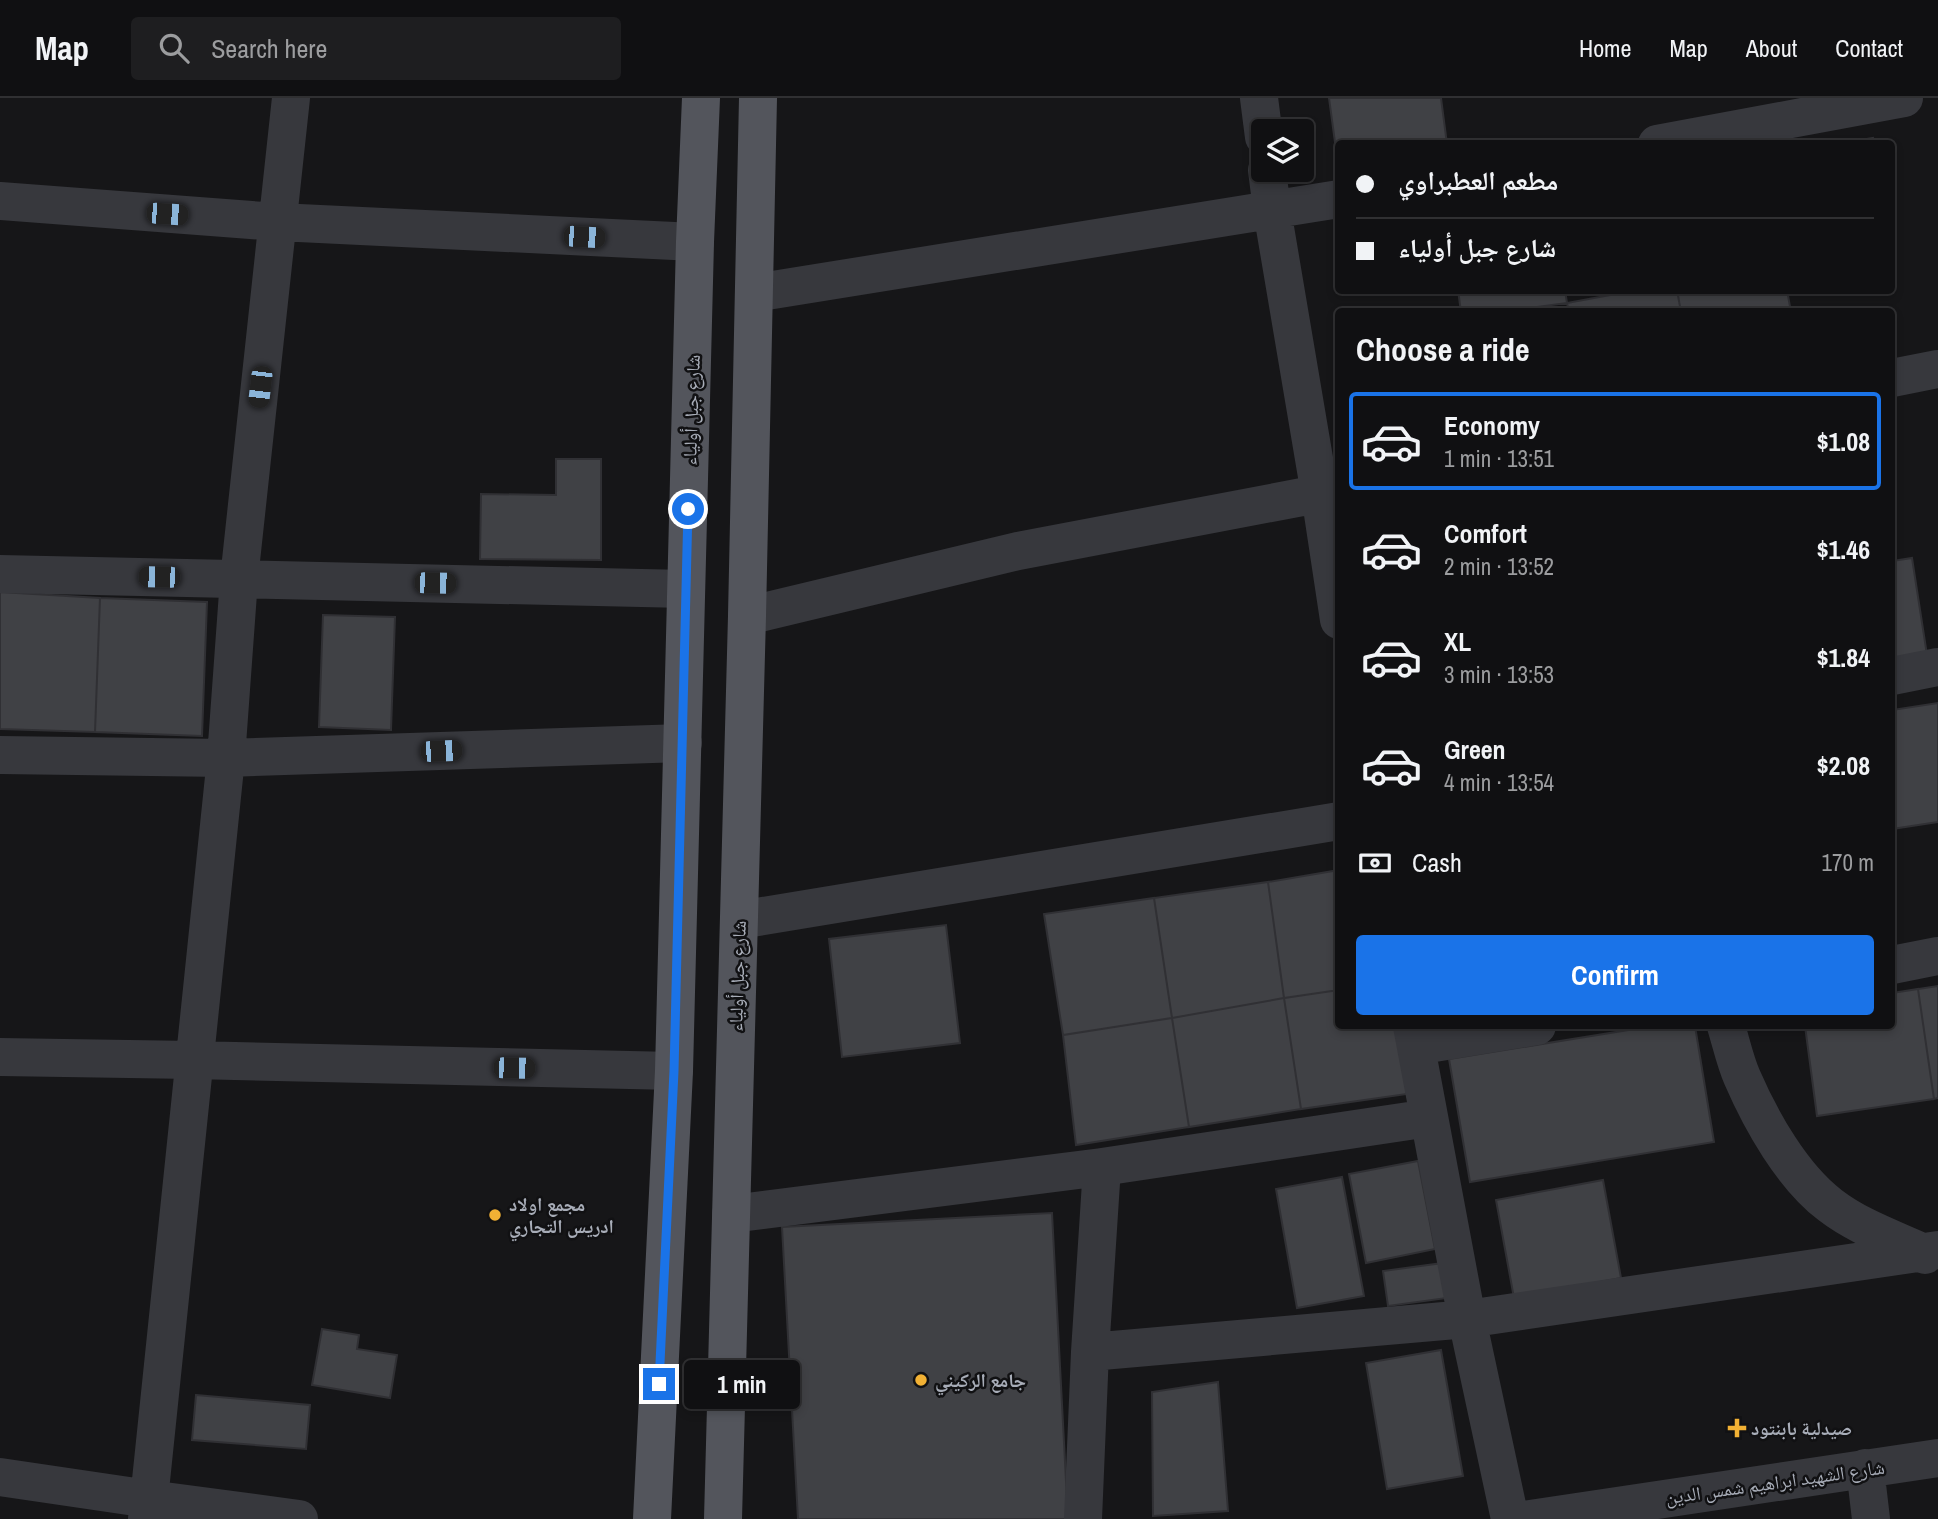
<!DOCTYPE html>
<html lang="en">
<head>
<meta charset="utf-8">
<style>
  :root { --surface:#101012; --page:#1e1e20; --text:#f1f3f6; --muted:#9c9d9f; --line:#303032; --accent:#1a73e8 }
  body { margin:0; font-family:"Archivo Narrow","Noto Naskh Arabic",sans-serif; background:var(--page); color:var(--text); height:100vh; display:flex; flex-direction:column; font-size:26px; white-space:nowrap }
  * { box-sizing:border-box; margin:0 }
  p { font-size:23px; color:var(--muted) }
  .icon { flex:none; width:38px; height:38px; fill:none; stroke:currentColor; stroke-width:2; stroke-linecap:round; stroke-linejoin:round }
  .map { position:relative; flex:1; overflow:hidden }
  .drawer { position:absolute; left:1335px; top:210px; width:560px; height:721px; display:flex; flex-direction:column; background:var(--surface); border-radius:7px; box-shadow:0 4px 10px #0003,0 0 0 2px var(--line) }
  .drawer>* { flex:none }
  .top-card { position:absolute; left:1335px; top:42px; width:560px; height:154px; border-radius:7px; box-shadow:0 4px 10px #0003,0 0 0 2px var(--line); display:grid; align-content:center; height:154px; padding:0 21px; background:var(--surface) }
  .controls { position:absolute; left:1251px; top:21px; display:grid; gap:14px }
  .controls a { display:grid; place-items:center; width:63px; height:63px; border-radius:7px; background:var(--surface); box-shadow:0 4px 10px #0003,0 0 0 2px var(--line); font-size:35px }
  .end { position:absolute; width:32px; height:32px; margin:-16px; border:9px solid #1a73e8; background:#fff; box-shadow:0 0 0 4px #fff }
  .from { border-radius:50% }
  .bubble { position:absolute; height:49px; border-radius:7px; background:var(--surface); box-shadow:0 4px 10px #0003,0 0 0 2px var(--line); font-size:23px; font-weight:800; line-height:49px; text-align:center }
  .car { position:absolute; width:21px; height:42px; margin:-21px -10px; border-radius:9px; box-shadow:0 0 5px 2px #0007; background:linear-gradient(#222 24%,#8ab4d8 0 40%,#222 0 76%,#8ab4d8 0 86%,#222 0) }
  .top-card b { display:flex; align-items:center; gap:24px; height:66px; font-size:26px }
  .top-card b+b { border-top:2px solid var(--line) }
  .top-card i { width:18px; height:18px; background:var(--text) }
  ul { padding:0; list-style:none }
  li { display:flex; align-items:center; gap:21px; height:98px; margin:0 14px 10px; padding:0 7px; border:4px solid transparent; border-radius:7px }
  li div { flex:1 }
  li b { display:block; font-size:26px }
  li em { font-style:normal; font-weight:800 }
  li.on { border-color:var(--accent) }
  li>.icon { width:63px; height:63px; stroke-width:1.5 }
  h2 { padding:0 21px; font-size:32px; line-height:84px }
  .pay { display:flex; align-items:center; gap:18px; height:77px; padding:0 21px; font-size:26px }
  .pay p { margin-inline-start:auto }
  .primary-button { display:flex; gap:14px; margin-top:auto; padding:14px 21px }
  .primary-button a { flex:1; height:80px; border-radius:7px; background:var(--accent); color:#fff; font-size:28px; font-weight:800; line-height:80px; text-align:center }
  header { display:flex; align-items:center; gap:42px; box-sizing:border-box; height:98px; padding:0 35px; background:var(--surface); border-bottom:2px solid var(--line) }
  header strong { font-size:33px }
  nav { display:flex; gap:38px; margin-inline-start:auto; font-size:24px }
  .search { width:490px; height:63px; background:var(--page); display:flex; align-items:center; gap:18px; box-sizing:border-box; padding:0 24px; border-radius:7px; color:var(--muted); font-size:26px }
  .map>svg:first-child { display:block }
  .building { fill:#404145; stroke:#303034; stroke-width:2 }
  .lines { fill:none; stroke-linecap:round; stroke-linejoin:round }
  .minor { stroke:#37383d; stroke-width:38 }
  .major { stroke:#53555c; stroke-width:38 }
  .route { stroke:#1a73e8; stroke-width:9 }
  .poi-dot { fill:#f2b134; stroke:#111113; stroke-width:2.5 }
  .labels { text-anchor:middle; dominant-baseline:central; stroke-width:5; stroke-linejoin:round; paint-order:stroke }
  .street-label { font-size:19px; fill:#a8adb8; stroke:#111113 }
  .poi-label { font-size:19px; font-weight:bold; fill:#a8adb8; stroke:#111113; text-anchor:start }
</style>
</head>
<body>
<header>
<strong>Map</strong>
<div class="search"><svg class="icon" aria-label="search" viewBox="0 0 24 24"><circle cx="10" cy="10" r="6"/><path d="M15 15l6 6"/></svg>Search here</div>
<nav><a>Home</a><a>Map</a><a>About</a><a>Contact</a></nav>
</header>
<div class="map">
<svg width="1938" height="1421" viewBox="0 0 1938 1421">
  <rect width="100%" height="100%" fill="#161618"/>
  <path class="building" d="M1329 0H1441L1447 46H1339V74Z
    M1873 40 1874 46H1837Z
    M1458 192H1565L1567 205 1501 214H1461Z
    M1637 192H1677L1681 214H1569L1567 205Z
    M1677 192H1787L1791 214H1681Z
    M556 361H601V462L480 461 481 396 556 397Z
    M1912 460 1927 557 1892 563V463Z
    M0 494 100 500 95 634 0 631Z
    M100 500 207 504 202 638 95 634Z
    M323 517 395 519 391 632 319 629Z
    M1938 605V724L1892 731V612Z
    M1339 772V892L1284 900 1268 784Z
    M1268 784 1284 900 1172 920 1154 800Z
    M1154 800 1172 920 1063 937 1044 816Z
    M946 827 960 945 842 959 829 841Z
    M1938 888V1000L1934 1001 1918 891Z
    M1918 891 1934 1001 1817 1018 1805 928H1892V895Z
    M1339 892V928H1396L1407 996 1301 1011 1284 900Z
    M1284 900 1301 1011 1189 1029 1172 920Z
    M1172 920 1189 1029 1076 1047 1063 937Z
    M1653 928H1695L1714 1044 1470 1084 1449 961Z
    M1418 1063 1435 1151 1366 1165 1349 1076Z
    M1342 1079 1364 1198 1297 1210 1276 1091Z
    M1603 1082 1621 1180 1514 1200 1496 1102Z
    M1052 1115 1068 1421H798L782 1129Z
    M1443 1165 1447 1200 1388 1208 1383 1173Z
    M322 1231 359 1237 357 1251 397 1257 390 1300 312 1287Z
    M1441 1252 1463 1378 1387 1391 1366 1265Z
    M1218 1284 1228 1413 1153 1418 1152 1294Z
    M196 1297 310 1307 306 1351 192 1342Z"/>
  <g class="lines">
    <path class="minor" d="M1259 0 1264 39
      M1657 46 1904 0
      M1267 72 1272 112 1320 396 1339 522
      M0 103 278 124 695 144
      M754 195 1339 101
      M1892 280 1938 271
      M0 476 686 491
      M747 518 1018 453 1339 392
      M1892 578 1938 569
      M0 657 226 660 683 645
      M739 822 1339 723
      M1892 867 1938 858
      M1412 928 1467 1221 1510 1421
      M1726 928C1731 944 1735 963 1742 979 1761 1023 1792 1078 1830 1107 1857 1128 1891 1140 1922 1154L1925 1157
      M1416 948 1537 928
      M0 959 193 962 674 973
      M731 1116 1102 1069 1429 1020
      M1090 1254 1467 1221 1938 1152
      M1865 1370 1871 1421
      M0 1379 149 1401 299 1421
      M147 1421 226 660 239 481 291 0
      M1083 1421 1090 1254 1102 1069
      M1530 1421 1938 1360"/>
    <path class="major" d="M652 1421 674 973 695 144 701 0
      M723 1421 747 518 758 0"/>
  </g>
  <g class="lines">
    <path class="route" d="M659 1286 674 973 688 411"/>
  </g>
  <g class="poi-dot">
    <circle cx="495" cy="1117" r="7"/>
    <circle cx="921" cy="1282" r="7"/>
    <path d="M1733.5 1319.5h7v7h7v7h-7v7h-7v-7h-7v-7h7z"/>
  </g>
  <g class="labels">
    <g class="street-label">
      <text transform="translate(691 312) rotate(-88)">شارع جبل أولياء</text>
      <text transform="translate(737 878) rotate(-88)">شارع جبل أولياء</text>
      <text transform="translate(1775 1384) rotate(-8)">شارع الشهيد ابراهيم شمس الدين</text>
    </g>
    <g class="poi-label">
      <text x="509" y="1106">مجمع اولاد<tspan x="509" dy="22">ادريس التجاري</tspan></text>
      <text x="935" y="1282">جامع الركيني</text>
      <text x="1751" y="1330">صيدلية بابنتود</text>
    </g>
  </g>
</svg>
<div class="controls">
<a><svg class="icon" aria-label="layers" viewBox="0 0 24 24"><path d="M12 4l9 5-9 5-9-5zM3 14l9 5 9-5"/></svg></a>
</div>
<i class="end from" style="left:688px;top:411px"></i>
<i class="end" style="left:659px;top:1286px"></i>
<div class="bubble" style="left:684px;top:1262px;width:116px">1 min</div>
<i class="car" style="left:167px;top:116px;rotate:94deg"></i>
<i class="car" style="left:584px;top:139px;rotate:93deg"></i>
<i class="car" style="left:260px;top:289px;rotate:187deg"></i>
<i class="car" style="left:159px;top:479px;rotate:271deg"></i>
<i class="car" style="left:435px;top:485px;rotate:91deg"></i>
<i class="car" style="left:441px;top:653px;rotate:88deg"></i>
<i class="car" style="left:514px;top:970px;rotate:91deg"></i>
<div class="top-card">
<b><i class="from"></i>مطعم العطبراوي</b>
<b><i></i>شارع جبل أولياء</b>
</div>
<section class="drawer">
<h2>Choose a ride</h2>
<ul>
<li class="on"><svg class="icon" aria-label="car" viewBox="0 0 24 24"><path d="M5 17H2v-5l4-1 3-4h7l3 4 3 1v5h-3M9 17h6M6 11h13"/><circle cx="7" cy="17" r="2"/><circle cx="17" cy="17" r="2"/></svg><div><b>Economy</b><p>1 min · 13:51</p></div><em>$1.08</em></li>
<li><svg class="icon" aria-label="car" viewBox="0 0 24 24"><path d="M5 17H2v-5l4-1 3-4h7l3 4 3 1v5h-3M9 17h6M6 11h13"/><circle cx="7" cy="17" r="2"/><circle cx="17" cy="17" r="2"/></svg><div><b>Comfort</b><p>2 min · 13:52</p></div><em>$1.46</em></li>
<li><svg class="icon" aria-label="car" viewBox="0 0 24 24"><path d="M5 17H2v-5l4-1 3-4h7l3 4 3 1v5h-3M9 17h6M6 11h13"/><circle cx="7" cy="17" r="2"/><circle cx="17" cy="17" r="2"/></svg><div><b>XL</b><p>3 min · 13:53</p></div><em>$1.84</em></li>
<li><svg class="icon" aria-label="car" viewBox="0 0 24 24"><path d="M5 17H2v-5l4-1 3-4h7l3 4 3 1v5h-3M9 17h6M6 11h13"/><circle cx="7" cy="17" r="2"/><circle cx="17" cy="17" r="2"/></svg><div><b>Green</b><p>4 min · 13:54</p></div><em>$2.08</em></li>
</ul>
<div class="pay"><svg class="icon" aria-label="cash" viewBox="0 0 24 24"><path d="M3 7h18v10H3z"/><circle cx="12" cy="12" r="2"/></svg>Cash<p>170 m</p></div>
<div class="primary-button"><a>Confirm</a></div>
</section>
</div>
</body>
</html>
